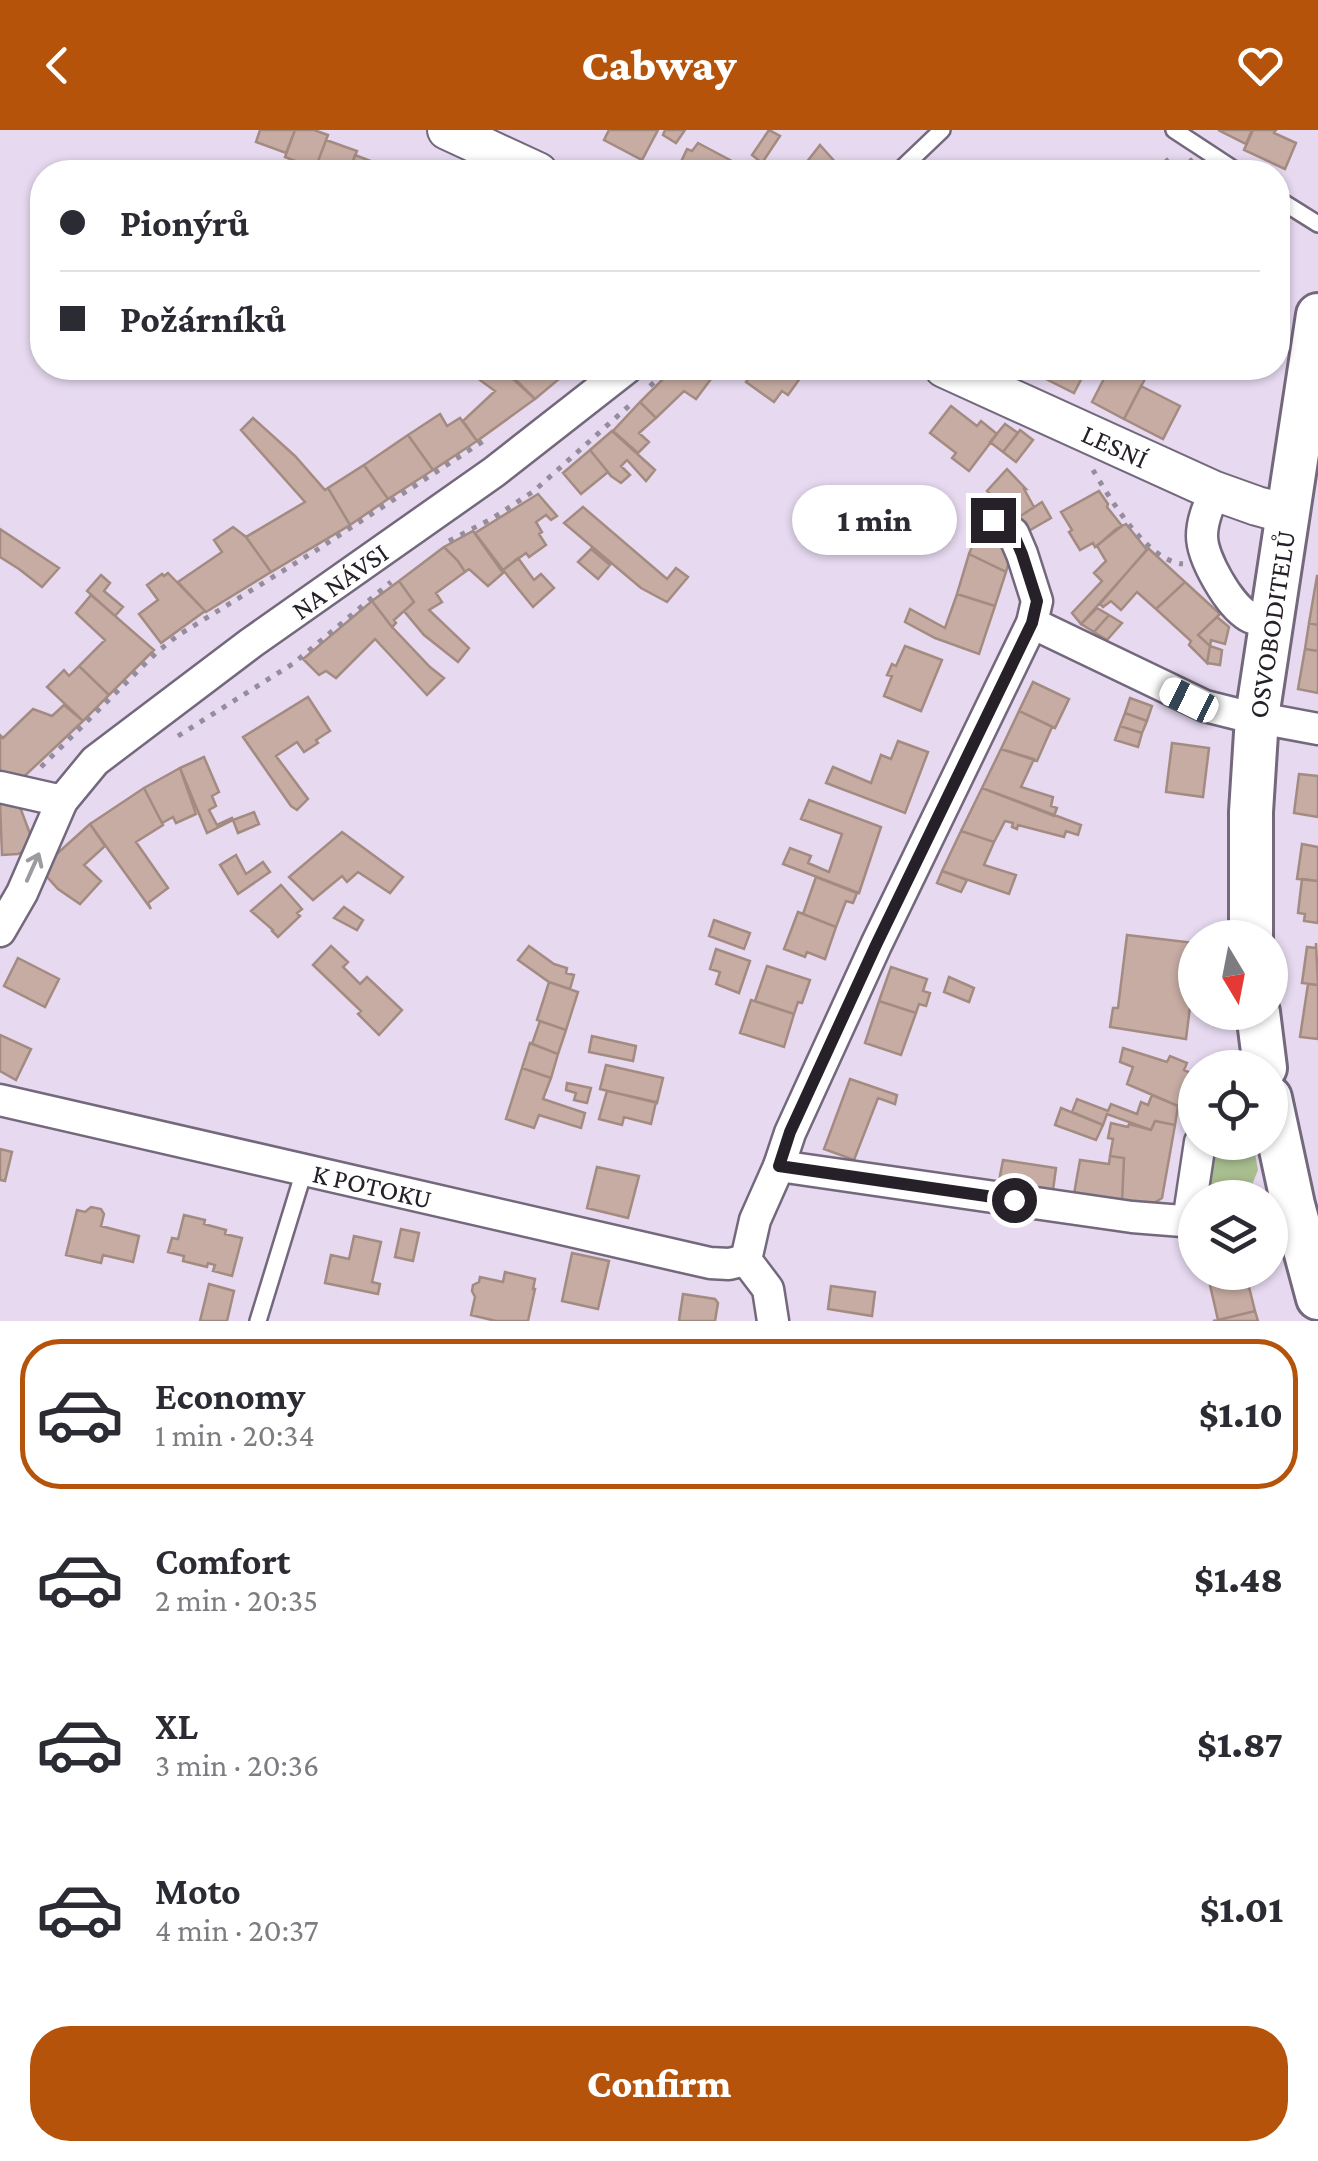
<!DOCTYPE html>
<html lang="en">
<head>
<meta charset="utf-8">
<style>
  :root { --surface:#fff; --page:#f2f2f3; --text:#2b2b33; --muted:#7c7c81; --line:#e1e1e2; --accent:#b45309 }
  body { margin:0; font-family:"Crimson Pro",serif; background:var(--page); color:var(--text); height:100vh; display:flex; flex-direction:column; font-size:38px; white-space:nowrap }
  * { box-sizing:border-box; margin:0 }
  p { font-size:32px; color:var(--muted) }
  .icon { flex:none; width:55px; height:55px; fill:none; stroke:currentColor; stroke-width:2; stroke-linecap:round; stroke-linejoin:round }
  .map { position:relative; height:1191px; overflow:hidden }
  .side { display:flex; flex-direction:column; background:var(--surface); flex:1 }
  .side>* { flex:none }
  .guide { position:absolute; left:30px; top:30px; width:1260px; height:220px; border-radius:40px; box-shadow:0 2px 8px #0004; display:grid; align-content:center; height:220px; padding:0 30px; background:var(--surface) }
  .needle { width:65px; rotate:170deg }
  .buttons { position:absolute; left:1178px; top:790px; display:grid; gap:20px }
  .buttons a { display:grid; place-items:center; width:110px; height:110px; border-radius:50%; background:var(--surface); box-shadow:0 2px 8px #0004; font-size:50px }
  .end { position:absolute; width:45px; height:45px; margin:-22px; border:12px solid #262129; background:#fff; box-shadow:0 0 0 5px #fff }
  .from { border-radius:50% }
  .bubble { position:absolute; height:70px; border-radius:35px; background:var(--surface); box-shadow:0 2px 8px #0004; font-size:32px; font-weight:800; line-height:70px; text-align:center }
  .car { position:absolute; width:30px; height:60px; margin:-30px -15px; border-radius:12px; box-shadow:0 0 8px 2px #0007; background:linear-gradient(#fff 24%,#345 0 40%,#fff 0 76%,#345 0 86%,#fff 0) }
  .guide b { display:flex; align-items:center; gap:35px; height:95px; font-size:38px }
  .guide b+b { border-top:2px solid var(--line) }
  .guide i { width:25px; height:25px; background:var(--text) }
  ul { padding:18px 0 0; list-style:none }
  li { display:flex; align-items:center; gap:30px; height:150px; margin:0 20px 15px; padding:0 10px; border:5px solid transparent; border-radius:40px }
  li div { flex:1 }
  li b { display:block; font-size:38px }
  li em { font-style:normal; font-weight:800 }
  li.active { border-color:var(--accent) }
  li>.icon { width:90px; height:90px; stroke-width:1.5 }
  .button { display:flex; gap:20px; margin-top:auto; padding:20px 30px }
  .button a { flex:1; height:115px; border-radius:40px; background:var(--accent); color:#fff; font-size:40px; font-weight:800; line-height:115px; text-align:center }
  header { display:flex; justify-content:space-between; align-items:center; height:130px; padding:0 30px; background:var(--accent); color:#fff; font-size:45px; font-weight:800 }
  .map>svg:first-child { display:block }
  .green { fill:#a8be8f }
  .building { fill:#c6aca3; stroke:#a48b82; stroke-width:2.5 }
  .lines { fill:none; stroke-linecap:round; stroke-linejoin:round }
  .service-casing { stroke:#73687c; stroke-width:20 }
  .minor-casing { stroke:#73687c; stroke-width:35 }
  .tertiary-casing { stroke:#73687c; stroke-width:42 }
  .secondary-casing { stroke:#73687c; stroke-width:48 }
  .path { stroke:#958c9c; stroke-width:5; stroke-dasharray:5 8; stroke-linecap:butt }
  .service { stroke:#fff; stroke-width:15 }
  .minor { stroke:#fff; stroke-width:30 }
  .tertiary { stroke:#fff; stroke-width:38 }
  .secondary { stroke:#fff; stroke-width:42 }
  .oneway { stroke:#9d9b9f }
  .route { stroke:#262129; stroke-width:12 }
  .labels { text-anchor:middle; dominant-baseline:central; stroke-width:9; stroke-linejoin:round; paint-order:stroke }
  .street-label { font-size:28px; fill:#262129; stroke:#fff }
</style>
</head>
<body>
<header><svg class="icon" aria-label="back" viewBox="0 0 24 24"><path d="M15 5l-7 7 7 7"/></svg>Cabway<svg class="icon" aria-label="heart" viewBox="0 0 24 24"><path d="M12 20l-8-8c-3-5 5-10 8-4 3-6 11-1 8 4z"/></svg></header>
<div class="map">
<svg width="1318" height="1191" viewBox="0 0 1318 1191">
  <rect width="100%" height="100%" fill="#e6d9f0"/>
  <path class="green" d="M1211 1013H1253L1258 1040 1247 1067H1219L1204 1054Z"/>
  <path class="building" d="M260 0H295L286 23 256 12Z
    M295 0H314L328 5 315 39 285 27Z
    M609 0H658L642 30 604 10Z
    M665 0H685L676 13 663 5Z
    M769 0 780 6 762 33 752 25Z
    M1218 0H1252L1246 14Z
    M1253 0H1276L1274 3 1296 13 1285 39 1244 20Z
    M326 10 357 21 349 42H314Z
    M698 13 730 30 726 39 728 40 727 42H684L686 39 679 36 687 19 692 21Z
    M820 15 836 33 828 42H799Z
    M355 25 386 37 383 42H349Z
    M1167 29 1178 41 1153 42Z
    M1191 29 1203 42H1177Z
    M467 238H498L503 240 535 269 477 311 463 291 495 261 465 239Z
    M517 238H572L535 269 510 244Z
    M674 238H696L711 249 696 269 684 261 656 288 640 272Z
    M756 238H802L806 240 788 265 782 261 774 272 746 252Z
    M1047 238H1087L1074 263 1042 247Z
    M1129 238 1146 247 1124 289 1092 272 1109 239 1124 247Z
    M1141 256 1180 276 1163 309 1124 289Z
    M640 272 656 288 639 303 649 312 638 323 613 301Z
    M951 276 977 296 981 291 997 304 969 341 952 328 956 323 930 303Z
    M440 284 447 296 460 288 477 311 433 340 408 305Z
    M253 288 295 326 325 360 328 358 350 395 271 442 246 407 305 372 241 300Z
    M1005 294 1018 303 1003 322 990 312Z
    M1020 300 1033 310 1016 332 1003 322Z
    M612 301 655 340 646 351 627 330 621 336 630 345 621 353 611 346 590 320Z
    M408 305 433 340 388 369 364 335Z
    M590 320 608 342 581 364 563 343Z
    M364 335 388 369 350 395 328 358Z
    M1007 339 1026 359H1024L1034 377 1016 389 987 361Z
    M1099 361 1108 374 1107 377 1122 396 1095 417 1093 413 1080 420 1069 402 1072 400 1061 382Z
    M538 364 557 386 551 390 546 385 536 392 542 402 539 404 546 415 529 427 526 423 503 440 475 403Z
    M1042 372 1051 388 1025 403 1016 389Z
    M583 377 667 449 676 438 688 447 667 472 641 458 564 393Z
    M1126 394 1147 420 1081 494 1072 483 1102 451 1094 443 1106 431 1097 416 1116 399Z
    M233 397 246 407 271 442 206 482 178 452 222 422 214 410Z
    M0 399 59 438 42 457 19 439 0 427Z
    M473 401 503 443 488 456 469 439 465 442 458 431 444 417Z
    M978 402 1013 418 1006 442 969 424Z
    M444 417 458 431 465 442 436 463 442 472 429 480 469 518 458 532 424 505 404 481 414 472 399 451Z
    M1148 418 1185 452 1156 479 1137 462 1121 480 1111 471 1103 477 1100 474Z
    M591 419 610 435 598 449 578 432Z
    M969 424 1006 442 995 476 957 464Z
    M518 428 534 450 541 444 554 458 533 477 503 440Z
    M168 443 205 481 161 513 139 484 158 470 147 455 162 444 164 446Z
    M101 445 110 453 104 461 123 477 115 486 87 461Z
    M1317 446H1318V495L1309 493Z
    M399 451 414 472 394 490 396 493 392 497 372 471Z
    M1185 452 1220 484 1198 505 1210 516 1207 533 1189 515 1191 511 1156 479Z
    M957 464 995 476 979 524 935 508 905 492 910 479 945 498Z
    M91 465 154 520 109 565 79 536 105 510 76 483Z
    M372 471 392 497 430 537 444 548 427 565 375 509 336 548 326 541 319 545 303 529Z
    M1097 478 1109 485 1094 502 1081 494Z
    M1109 485 1122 493 1107 510 1094 502Z
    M1217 487 1229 497 1225 514 1211 510 1210 516 1198 505Z
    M1309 493 1318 495V521L1305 519Z
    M905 516 942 530 921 581 884 566 892 546 887 545 892 534 896 536Z
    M1210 516 1222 520 1220 535 1207 533Z
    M1305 519 1318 521V563L1298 559Z
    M79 536 109 565 83 591 47 557 64 540 69 546Z
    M1033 552 1069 569 1055 598 1019 581Z
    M308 567 330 601 316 610 318 613 304 622 297 612 276 626 308 669 297 680 291 676 243 607Z
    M1130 568 1152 576 1147 591 1125 583Z
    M64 575 83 591 15 655 0 644V605L3 608 33 579 52 586Z
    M1019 581 1052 597 1037 631 1001 619Z
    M1125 583 1147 591 1142 603 1120 596Z
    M1120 596 1142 603 1138 617 1115 610Z
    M898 611 928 622 905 683 826 653 833 637 871 653 881 625 891 629Z
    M1172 613 1209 618 1203 667 1166 662Z
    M1001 619 1034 629 1021 657 1053 667 1051 676 1057 678 1054 686 982 658Z
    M204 627 219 662 212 666 216 676 209 680 217 695 232 688 233 690 207 703 180 638Z
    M180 638 196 684 176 693 173 687 162 693 144 658Z
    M1299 644 1318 646V687L1294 683Z
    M144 658 163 695 136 712 168 758 148 773 151 779 90 694Z
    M982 658 1081 695 1078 705 1066 701 1064 707 1018 695 1017 699 1012 697 1013 693 1005 691 994 712 961 701Z
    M17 669 35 717 18 724 2 725 0 674Z
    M809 670 881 697 859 763 783 734 790 718 811 726 808 733 829 742 842 704 801 689Z
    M254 682 259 694 238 703 233 690Z
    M90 694 105 716 84 735 101 751 80 774 58 759 40 739Z
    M961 701 994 712 984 735 1016 745 1009 764 942 741Z
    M342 702 403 747 390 763 358 742 347 752 342 746 313 770 289 747Z
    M1302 714 1318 717V751L1297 749Z
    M236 725 246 744 263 732 270 742 238 764 220 735Z
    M942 741 967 750 961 762 937 753Z
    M816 747 857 763 853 773 846 771 836 797 803 784Z
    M1302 749 1318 751V793L1304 791 1305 784 1298 783Z
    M281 755 302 779 297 783 300 786 278 807 272 801 273 800 251 781Z
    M344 777 363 790 357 800 334 788Z
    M798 782 836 797 825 829 807 822 805 827 784 819Z
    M714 790 750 803 744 819 709 806Z
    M1127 805 1195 813V837L1186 909 1110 897 1113 878H1118Z
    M1316 813 1318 855 1302 853 1307 817 1316 818Z
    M331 816 348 832 343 837 360 854 367 847 402 880 379 905 358 884 361 881 313 835Z
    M529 816 554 834 567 838 566 843 574 845 570 859 549 852 518 830Z
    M716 819 750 831 739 863 716 854 720 842 710 839Z
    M18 828 59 849 45 877 4 856Z
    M767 836 810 850 802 873 798 872 794 884 755 871Z
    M891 837 927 849 923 861 930 863 926 876 919 874 916 883 879 871Z
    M949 847 974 858 969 872 944 862Z
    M549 852 578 862 566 900 537 890Z
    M1308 854 1318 855V909L1300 907Z
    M751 870 794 884 784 917 740 903Z
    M879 871 916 883 901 925 865 913Z
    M540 891 566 900 558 924 532 914Z
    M0 905 31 919 16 950 0 941Z
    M592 906 636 916 633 931 589 922Z
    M530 913 558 924 551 948 522 938Z
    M1123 918 1167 932 1170 926 1187 933 1184 940 1193 944 1178 976 1127 954 1133 937 1120 932Z
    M606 935 663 948 657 973 600 959Z
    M522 938 551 948 543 969 585 983 581 998 539 985 534 998 506 989Z
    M850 949 897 965 895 974 878 968 854 1030 824 1019Z
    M567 953 591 958 587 973 574 970 576 963 566 960Z
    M607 961 656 972 651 994 624 987 622 995 599 989Z
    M1152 965 1178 976 1175 995 1155 991 1151 1000 1107 984 1103 995 1072 982 1077 969 1108 981 1111 974 1137 984 1141 972 1148 975Z
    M1061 978 1103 995 1096 1010 1055 995Z
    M1155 991 1175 995 1162 1068 1151 1075 1122 1072 1124 1028 1110 1026 1113 1009 1108 1008 1111 993 1128 997 1129 994 1151 1000Z
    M0 1019 12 1022 5 1051 0 1050Z
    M1110 1026 1124 1028 1122 1072 1074 1064 1080 1030 1109 1034Z
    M1003 1030 1056 1038 1053 1060 999 1051Z
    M597 1037 639 1046 628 1088 587 1078Z
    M91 1077 101 1079 104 1084 101 1096 139 1106 133 1132 103 1125 101 1133 66 1125 77 1080 85 1082Z
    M184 1085 205 1090 204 1094 226 1100 225 1104 242 1108 232 1146 213 1141 215 1135 208 1133 207 1137 183 1131 184 1126 168 1122 172 1108 178 1109Z
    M401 1099 419 1103 413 1131 395 1127Z
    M354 1106 381 1112 372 1152 380 1154 378 1164 325 1153 331 1125 349 1129Z
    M572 1123 609 1131 598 1179 562 1171Z
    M505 1142 535 1149 533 1159H535L528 1191H496L471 1185 475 1167 472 1161 473 1155 479 1152 480 1147 503 1152Z
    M1207 1142H1229L1231 1148 1246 1145 1255 1181 1218 1190Z
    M209 1154 234 1161 227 1191H200Z
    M831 1156 875 1162 872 1186 828 1179Z
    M683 1164 715 1169 718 1173 715 1191H679Z
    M1255 1181 1258 1191H1213L1218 1190Z"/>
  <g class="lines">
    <defs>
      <path id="service" d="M1174 0 1238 42
        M898 42 942 0
        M1278 69 1318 94
        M258 1191 305 1038"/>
      <g id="minor">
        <path d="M1215 361C1209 375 1202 390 1202 406 1202 428 1229 475 1248 486 1254 490 1264 491 1271 493"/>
        <path d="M1032 493 1205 576 1237 584 1318 599"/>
        <path d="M0 657 62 671"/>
        <path id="s1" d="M0 801 22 763 62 671 95 631 251 513 494 342 627 238"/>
        <path id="s2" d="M0 970 710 1133 729 1134 746 1130"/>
        <path d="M779 1036 1132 1087 1195 1092"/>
        <path d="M1188 1092 1200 1012"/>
        <path d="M773 1191 768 1159 746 1130 755 1090 779 1036 790 1003 876 815 1032 493 1037 471 1022 424 1013 403 993 390"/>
      </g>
      <g id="tertiary">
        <path d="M447 0 538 42"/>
        <path id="s3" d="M944 238 1215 361 1257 376 1287 384"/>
      </g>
      <g id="secondary">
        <path id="s4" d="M1251 808V682L1257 587 1318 185"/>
        <path d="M1258 882 1265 938"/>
        <path d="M1270 968 1293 1075 1318 1168"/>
      </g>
    </defs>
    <use href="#service" class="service-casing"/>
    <use href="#minor" class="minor-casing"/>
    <use href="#tertiary" class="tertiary-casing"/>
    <use href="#secondary" class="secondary-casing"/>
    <path class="path" d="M650 256 670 238
      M1093 340C1110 369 1147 431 1183 434
      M449 411 493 388 534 361 631 274
      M178 606 294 533 391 452
      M41 637 156 523 177 506 312 423 485 310
      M1278 826 1280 855"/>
    <use href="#service" class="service"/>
    <use href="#minor" class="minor"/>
    <use href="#tertiary" class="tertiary"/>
    <use href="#secondary" class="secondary"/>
  </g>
  <defs><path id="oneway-shaft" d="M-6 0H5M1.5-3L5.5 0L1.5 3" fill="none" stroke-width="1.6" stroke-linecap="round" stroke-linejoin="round" transform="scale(2.5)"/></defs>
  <use class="oneway" href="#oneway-shaft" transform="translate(33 737) rotate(-66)"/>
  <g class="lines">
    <path class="route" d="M993 390 1013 403 1022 424 1037 471 1032 493 876 815 790 1002 779 1036 1014 1070"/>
  </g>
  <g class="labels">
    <g class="street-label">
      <text stroke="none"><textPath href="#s3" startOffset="188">LESNÍ</textPath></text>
      <text stroke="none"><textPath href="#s1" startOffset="500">NA NÁVSI</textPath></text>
      <text stroke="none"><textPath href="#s4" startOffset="315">OSVOBODITELŮ</textPath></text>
      <text stroke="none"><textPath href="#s2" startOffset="382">K POTOKU</textPath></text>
    </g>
  </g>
</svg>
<div class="buttons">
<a><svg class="needle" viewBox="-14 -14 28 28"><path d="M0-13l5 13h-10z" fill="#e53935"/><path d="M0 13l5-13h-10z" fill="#7c7c81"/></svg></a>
<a><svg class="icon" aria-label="locate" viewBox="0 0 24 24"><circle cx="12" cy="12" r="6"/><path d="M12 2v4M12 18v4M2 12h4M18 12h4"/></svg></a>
<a><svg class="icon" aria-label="layers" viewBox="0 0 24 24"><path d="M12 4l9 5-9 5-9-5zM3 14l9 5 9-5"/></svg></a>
</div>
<i class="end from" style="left:1014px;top:1070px"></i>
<i class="end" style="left:993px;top:390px"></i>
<div class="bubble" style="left:792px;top:355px;width:165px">1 min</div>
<i class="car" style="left:1189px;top:570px;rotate:296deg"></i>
<div class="guide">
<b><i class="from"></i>Pionýrů</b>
<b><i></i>Požárníků</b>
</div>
</div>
<section class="side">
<ul>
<li class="active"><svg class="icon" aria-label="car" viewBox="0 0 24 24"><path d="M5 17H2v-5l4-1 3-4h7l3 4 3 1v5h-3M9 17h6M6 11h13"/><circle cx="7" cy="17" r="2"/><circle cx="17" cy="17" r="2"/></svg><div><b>Economy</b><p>1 min · 20:34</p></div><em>$1.10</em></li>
<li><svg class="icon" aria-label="car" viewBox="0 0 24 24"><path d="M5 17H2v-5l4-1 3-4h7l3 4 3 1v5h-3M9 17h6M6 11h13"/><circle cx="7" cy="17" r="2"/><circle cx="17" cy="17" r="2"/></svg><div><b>Comfort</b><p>2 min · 20:35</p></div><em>$1.48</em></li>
<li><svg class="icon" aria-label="car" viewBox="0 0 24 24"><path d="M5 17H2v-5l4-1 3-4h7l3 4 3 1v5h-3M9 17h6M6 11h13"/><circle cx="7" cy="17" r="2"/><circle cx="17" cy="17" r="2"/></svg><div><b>XL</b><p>3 min · 20:36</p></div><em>$1.87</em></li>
<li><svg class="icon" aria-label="car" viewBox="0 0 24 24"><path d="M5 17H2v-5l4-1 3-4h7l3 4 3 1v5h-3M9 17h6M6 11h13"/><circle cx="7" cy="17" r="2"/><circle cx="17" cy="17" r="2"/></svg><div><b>Moto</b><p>4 min · 20:37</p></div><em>$1.01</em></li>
</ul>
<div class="button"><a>Confirm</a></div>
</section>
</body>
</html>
